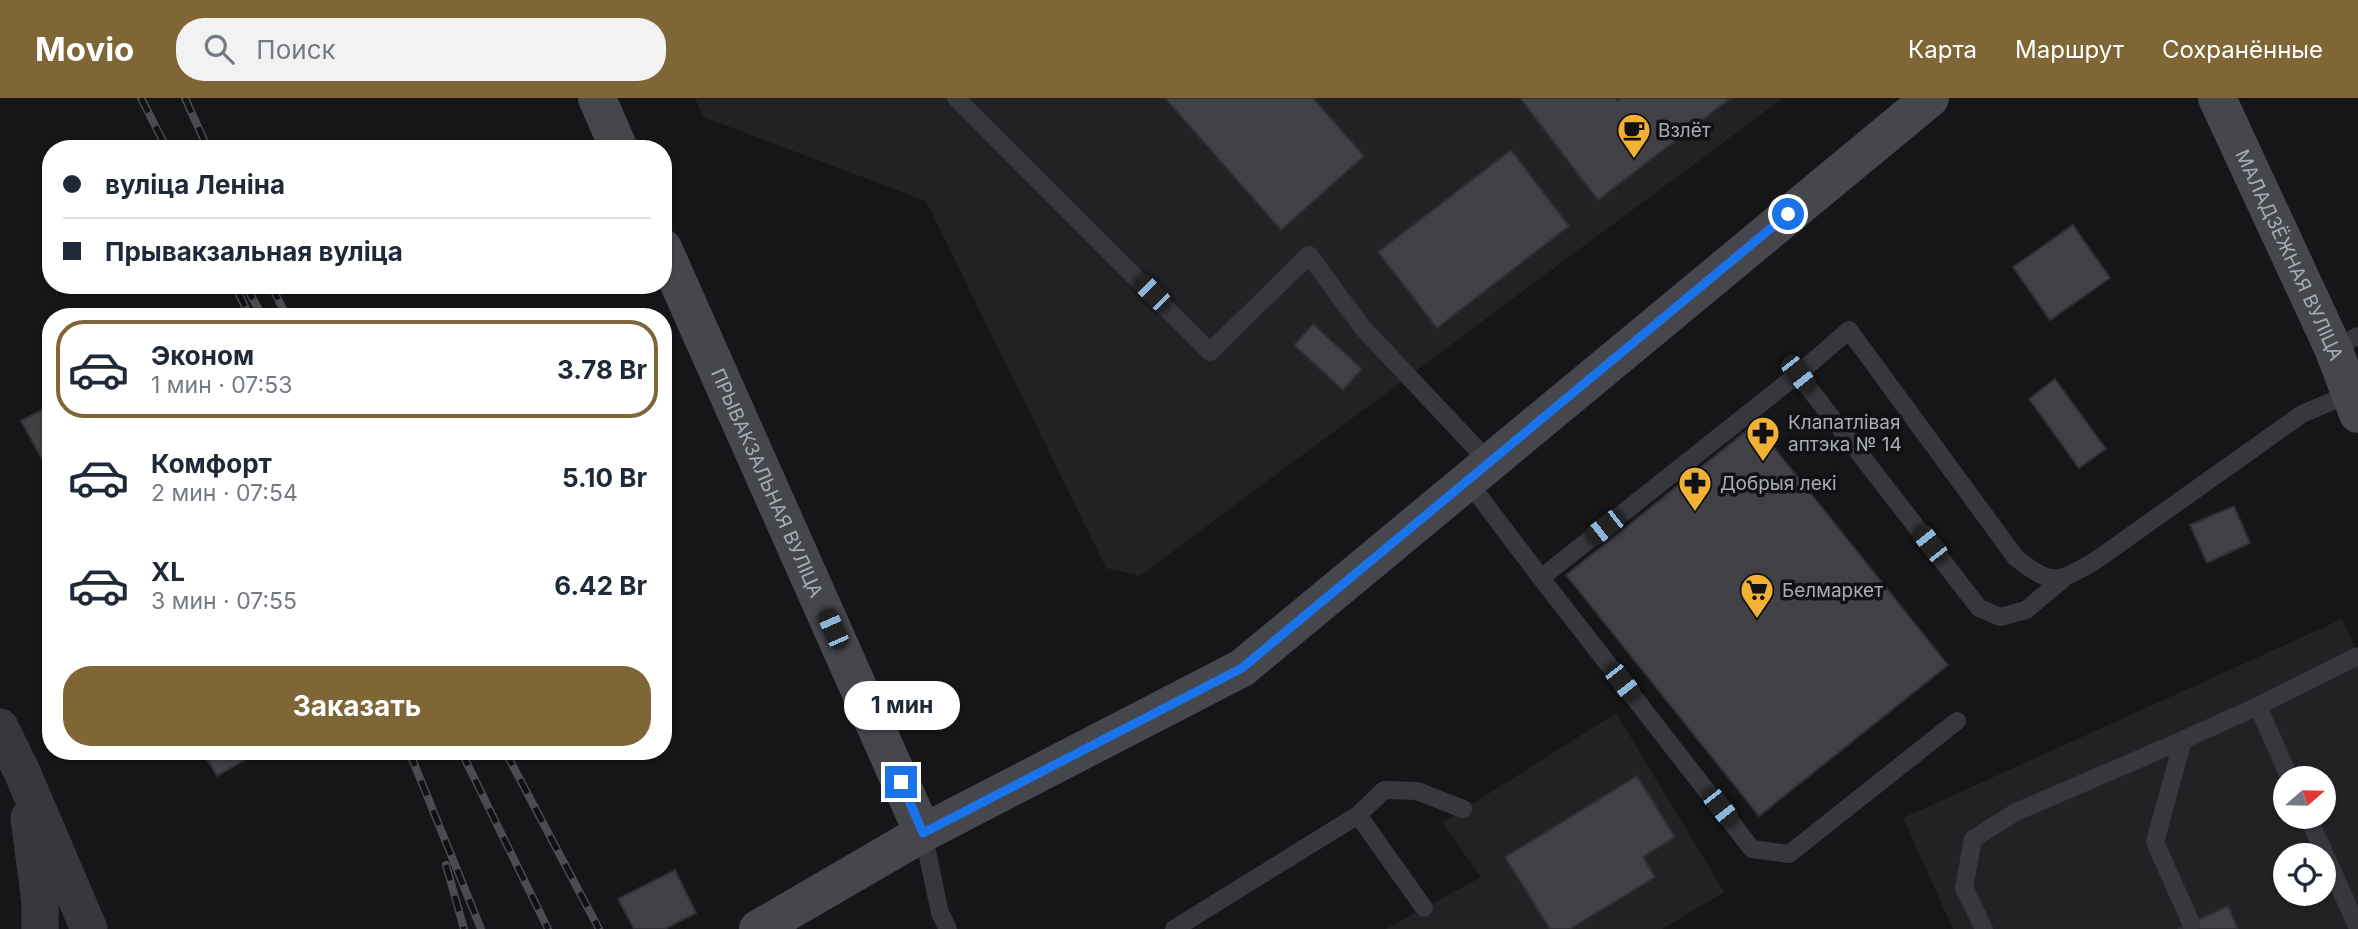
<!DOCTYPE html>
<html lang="ru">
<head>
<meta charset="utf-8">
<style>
  :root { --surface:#fff; --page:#f2f2f3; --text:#1f2937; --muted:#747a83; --line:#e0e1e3; --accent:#7e6636 }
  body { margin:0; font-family:Inter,sans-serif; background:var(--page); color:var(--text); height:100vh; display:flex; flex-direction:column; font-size:26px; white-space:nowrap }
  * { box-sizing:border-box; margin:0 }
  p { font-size:23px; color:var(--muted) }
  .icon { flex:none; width:38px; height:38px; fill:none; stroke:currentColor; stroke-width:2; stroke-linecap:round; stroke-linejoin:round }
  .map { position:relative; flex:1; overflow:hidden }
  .side { position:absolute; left:42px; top:210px; width:630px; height:452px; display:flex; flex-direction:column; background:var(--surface); border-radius:28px; box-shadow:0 2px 5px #0004 }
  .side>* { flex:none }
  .top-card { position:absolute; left:42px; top:42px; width:630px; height:154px; border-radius:28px; box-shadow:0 2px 5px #0004; display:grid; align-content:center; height:154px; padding:0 21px; background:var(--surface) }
  .needle { width:46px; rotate:70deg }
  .tools { position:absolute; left:2273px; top:668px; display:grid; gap:14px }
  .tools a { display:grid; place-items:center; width:63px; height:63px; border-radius:50%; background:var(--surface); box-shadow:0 2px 5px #0004; font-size:35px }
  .end { position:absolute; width:32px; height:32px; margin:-16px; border:9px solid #1a73e8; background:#fff; box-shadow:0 0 0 4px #fff }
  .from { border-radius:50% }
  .bubble { position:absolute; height:49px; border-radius:24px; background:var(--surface); box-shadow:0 2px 5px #0004; font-size:23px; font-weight:700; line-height:49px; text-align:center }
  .car { position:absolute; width:21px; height:42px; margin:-21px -10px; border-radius:9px; box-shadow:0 0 5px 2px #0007; background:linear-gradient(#222 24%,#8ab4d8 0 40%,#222 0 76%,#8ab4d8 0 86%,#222 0) }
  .top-card b { display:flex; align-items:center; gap:24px; height:66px; font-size:26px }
  .top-card b+b { border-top:2px solid var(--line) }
  .top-card i { width:18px; height:18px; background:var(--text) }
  ul { padding:12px 0 0; list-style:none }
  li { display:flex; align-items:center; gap:21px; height:98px; margin:0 14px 10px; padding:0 7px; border:4px solid transparent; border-radius:28px }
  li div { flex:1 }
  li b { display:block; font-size:26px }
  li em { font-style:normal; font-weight:700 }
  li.on { border-color:var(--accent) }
  li>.icon { width:63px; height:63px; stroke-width:1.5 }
  .button { display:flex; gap:14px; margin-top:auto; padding:14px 21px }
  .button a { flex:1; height:80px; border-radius:28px; background:var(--accent); color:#fff; font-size:28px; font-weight:700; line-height:80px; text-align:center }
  header { display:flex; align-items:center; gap:42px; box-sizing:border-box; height:98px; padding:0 35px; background:var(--accent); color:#fff }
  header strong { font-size:33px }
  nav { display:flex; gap:38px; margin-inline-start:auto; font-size:24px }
  .search { width:490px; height:63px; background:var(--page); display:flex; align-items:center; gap:18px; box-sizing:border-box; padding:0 24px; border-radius:28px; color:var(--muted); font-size:26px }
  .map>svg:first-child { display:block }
  .built { fill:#222225; fill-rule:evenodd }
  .building { fill:#404145; stroke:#303034; stroke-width:2 }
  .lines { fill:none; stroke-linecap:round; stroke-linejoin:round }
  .lane { stroke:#37383d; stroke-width:18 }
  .street { stroke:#37383d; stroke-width:37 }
  .secondary { stroke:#45474d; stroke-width:38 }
  .rail-casing { stroke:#4a4c52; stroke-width:8 }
  .rail { stroke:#111113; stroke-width:5; stroke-dasharray:16; stroke-linecap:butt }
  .route { stroke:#1a73e8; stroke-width:9 }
  .labels { text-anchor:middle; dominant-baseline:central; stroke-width:7; stroke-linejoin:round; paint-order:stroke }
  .poi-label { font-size:19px; fill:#a8adb8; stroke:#111113; text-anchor:start }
  .street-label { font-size:19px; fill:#a8adb8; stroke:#111113 }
</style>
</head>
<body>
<header>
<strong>Movio</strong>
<div class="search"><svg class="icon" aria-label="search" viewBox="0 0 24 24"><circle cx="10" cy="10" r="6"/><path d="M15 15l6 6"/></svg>Поиск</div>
<nav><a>Карта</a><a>Маршрут</a><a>Сохранённые</a></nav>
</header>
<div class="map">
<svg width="2358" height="831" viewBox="0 0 2358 831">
  <rect width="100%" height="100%" fill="#161618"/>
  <path class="built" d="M695 0H1783L1140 478 1106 470 926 103 703 19Z
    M2342 521 2358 555V831H1953L1903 720ZM2286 681H2324V719H2286ZM2286 758H2324V796H2286Z
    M1616 615 1724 794 1662 831H1386L1481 779 1442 725Z"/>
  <path class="building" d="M1165 0H1313L1364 58 1281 132Z
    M1520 0H1615L1617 3 1621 0H1731L1598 102Z
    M1511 52 1569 128 1437 230 1378 154Z
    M2073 127 2110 180 2050 222 2013 169Z
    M1313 226 1362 271 1343 292 1294 247Z
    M2055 281 2106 351 2079 370 2029 301Z
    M51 307V377L21 323Z
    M1755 326 1948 567 1759 718 1566 477Z
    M2234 408 2250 445 2207 465 2190 427Z
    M202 653H260L217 678Z
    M1637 678 1675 739 1643 759 1655 779 1570 831H1550L1505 759Z
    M675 772 696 815 665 831H634L618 801Z
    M2228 808 2238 831H2178L2191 825Z"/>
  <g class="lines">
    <path class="lane" d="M956 0 1210 254 1309 157 1362 229 1489 364
      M2333 250 2358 238
      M1798 276 1979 510 2000 519 2026 512 2063 481
      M1467 382 1541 480 1798 276 1849 232 2016 460C2052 488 2057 485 2095 463L2302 316 2349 296
      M1541 480 1752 751 1789 756 1957 623
      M2258 608 2290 681
      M1358 717 1384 692 1417 693 1463 711
      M2308 719 2358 830
      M923 735 940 815 948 831
      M2191 825 2155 744 2183 642 2258 608 2358 558
      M1174 831 1358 717 1424 810
      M1984 831 1964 790 1973 741 2016 714 2183 642"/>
    <path class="street" d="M0 629 22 674 89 831
      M29 720 40 805V831"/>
    <g class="secondary">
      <path d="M597 0 619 51"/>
      <path id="s1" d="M2217 0 2333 250 2358 316"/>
      <path id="s2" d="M663 150 923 735"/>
      <path d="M758 831 923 735 1242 570 1930 0"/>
    </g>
    <defs>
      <path id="rail" d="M141 0 167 51
        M185 0 208 51
        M245 187 263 219
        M271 187 287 219
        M238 194 250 219
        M409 653 481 831
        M461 653 548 831
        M505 653 599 831
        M446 767 464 831"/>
    </defs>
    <use href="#rail" class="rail-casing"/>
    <use href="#rail" class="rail"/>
  </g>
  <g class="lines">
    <path class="route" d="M901 684 923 735 1242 570 1788 116"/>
  </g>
  <defs>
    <symbol id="cafe-pin" viewBox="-11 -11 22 30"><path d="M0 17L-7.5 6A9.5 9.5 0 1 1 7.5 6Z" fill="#f2b134" stroke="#111113"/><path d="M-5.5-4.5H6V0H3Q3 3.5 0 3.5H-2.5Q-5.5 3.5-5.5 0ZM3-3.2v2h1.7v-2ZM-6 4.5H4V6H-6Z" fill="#111"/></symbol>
    <symbol id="pharmacy-pin" viewBox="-11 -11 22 30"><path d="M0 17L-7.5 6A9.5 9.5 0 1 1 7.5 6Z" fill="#f2b134" stroke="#111113"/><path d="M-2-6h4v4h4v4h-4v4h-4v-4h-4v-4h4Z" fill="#111"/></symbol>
    <symbol id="supermarket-pin" viewBox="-11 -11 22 30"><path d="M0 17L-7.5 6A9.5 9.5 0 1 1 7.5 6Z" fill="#f2b134" stroke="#111113"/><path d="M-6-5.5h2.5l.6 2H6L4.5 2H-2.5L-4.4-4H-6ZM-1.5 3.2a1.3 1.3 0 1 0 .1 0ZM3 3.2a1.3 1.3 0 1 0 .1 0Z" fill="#111"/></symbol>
  </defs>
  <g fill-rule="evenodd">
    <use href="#cafe-pin" x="1615" y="13" width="38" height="52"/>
    <use href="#pharmacy-pin" x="1744" y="316" width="38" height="52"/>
    <use href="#pharmacy-pin" x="1676" y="366" width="38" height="52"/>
    <use href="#supermarket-pin" x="1738" y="473" width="38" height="52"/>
  </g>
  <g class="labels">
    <g class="poi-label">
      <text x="1658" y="32">Взлёт</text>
      <text x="1788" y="324">Клапатлівая<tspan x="1788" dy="22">аптэка № 14</tspan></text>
      <text x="1720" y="385">Добрыя лекі</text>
      <text x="1782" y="492">Белмаркет</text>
    </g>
    <g class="street-label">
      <text stroke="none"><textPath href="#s1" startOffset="173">МАЛАДЗЁЖНАЯ ВУЛІЦА</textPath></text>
      <text stroke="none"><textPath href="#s2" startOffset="257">ПРЫВАКЗАЛЬНАЯ ВУЛІЦА</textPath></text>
    </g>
  </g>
</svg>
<div class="tools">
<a><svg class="needle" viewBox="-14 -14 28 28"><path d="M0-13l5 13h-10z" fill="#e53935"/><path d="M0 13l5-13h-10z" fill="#747a83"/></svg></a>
<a><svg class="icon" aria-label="locate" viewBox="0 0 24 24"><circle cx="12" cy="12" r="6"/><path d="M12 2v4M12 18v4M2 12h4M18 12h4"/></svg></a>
</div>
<i class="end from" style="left:1788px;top:116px"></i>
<i class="end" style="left:901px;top:684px"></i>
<div class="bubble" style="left:844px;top:583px;width:116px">1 мин</div>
<i class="car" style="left:1152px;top:195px;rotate:315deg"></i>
<i class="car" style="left:1798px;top:276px;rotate:142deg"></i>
<i class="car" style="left:1605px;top:429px;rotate:232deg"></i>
<i class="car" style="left:1930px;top:446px;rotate:322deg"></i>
<i class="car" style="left:833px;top:531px;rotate:336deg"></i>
<i class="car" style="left:1622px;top:584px;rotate:142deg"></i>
<i class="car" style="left:1720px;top:709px;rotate:142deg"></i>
<div class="top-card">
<b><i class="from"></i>вуліца Леніна</b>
<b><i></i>Прывакзальная вуліца</b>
</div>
<section class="side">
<ul>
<li class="on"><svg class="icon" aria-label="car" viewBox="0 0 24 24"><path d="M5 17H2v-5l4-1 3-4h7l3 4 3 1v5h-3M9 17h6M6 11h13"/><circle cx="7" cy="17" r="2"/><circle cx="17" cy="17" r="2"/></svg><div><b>Эконом</b><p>1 мин · 07:53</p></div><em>3.78 Br</em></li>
<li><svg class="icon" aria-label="car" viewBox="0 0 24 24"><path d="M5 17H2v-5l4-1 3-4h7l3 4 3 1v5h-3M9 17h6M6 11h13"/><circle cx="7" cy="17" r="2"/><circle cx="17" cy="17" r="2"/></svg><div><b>Комфорт</b><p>2 мин · 07:54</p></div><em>5.10 Br</em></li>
<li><svg class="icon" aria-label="car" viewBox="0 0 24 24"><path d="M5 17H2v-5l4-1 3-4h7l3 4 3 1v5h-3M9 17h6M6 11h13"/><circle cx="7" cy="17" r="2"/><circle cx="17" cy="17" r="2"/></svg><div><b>XL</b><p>3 мин · 07:55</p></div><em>6.42 Br</em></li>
</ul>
<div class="button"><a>Заказать</a></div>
</section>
</div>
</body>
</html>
